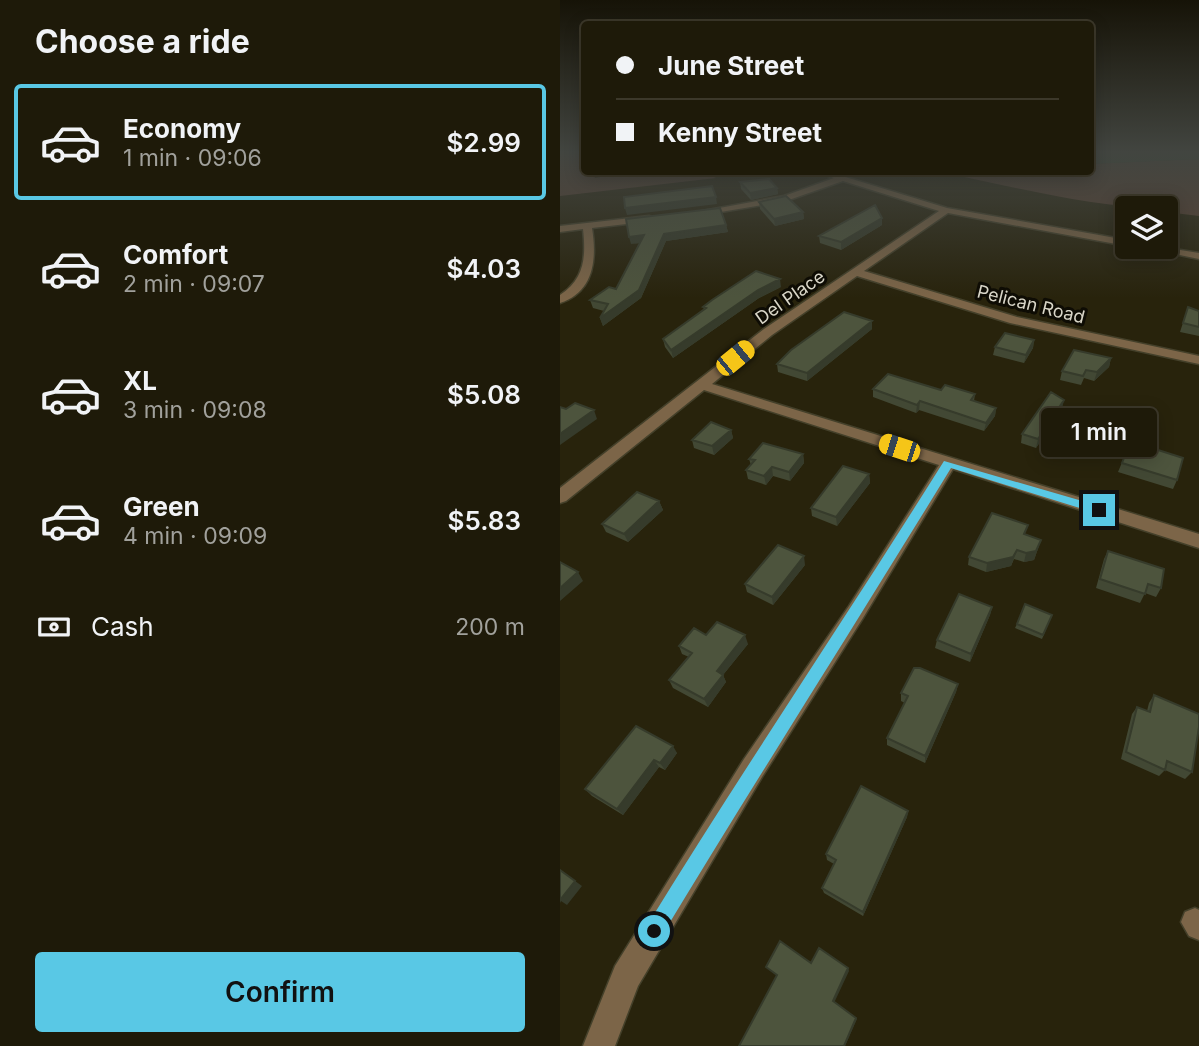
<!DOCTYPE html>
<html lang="en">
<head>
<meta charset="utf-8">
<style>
  :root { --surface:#1e1a09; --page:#262312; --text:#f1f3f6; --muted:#a1a19c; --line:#3c382a; --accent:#59c8e5 }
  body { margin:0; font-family:Inter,sans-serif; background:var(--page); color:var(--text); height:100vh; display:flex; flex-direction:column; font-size:26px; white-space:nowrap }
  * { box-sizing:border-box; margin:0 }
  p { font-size:23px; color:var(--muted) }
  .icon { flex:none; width:38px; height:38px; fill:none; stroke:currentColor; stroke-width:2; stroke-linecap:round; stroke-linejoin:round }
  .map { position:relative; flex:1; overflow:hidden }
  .panel { display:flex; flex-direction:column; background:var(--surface); width:560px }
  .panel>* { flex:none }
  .top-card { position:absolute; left:21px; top:21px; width:513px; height:154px; border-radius:7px; box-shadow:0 4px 18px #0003,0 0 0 2px var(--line); display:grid; align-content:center; height:154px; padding:0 35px; background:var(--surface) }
  .controls { position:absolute; left:555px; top:196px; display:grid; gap:14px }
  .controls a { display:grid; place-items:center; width:63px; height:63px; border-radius:7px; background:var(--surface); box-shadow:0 4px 18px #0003,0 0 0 2px var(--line); font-size:35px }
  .end { position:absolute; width:32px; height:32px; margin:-16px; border:9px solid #59c8e5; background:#111; box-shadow:0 0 0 4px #111 }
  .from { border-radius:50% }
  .bubble { position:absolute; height:49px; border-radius:7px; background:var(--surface); box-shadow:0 4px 18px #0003,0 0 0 2px var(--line); font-size:23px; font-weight:600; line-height:49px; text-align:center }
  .car { position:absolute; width:21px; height:42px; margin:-21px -10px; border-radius:9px; box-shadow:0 0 5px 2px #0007; background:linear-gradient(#f5c518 24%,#345 0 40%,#f5c518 0 76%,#345 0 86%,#f5c518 0) }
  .top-card b { display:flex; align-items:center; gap:24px; height:66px; font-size:26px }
  .top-card b+b { border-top:2px solid var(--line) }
  .top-card i { width:18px; height:18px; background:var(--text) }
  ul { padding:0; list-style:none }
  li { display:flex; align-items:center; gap:21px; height:116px; margin:0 14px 10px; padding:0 21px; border:4px solid transparent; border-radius:7px }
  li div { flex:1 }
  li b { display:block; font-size:26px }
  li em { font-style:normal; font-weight:600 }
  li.on { border-color:var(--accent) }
  li>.icon { width:63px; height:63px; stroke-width:1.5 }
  h2 { padding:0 35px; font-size:32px; line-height:84px }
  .pay { display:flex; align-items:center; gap:18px; height:77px; padding:0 35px; font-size:26px }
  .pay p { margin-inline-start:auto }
  .button { display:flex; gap:14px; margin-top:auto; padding:14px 35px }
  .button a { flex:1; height:80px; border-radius:7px; background:var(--accent); color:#111; font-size:28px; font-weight:600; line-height:80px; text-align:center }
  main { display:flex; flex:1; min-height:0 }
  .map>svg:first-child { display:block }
  .green { fill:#5d4234 }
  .water { fill:#355136 }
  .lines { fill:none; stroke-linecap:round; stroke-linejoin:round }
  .minor-casing { stroke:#44402a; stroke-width:3 }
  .minor { fill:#7c6548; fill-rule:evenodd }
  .wall { fill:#424834 }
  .shaded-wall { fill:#363b2b }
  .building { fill:#4d543d; stroke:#363b2b; stroke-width:2 }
  .route { fill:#59c8e5 }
  .labels { text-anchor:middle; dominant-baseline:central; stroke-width:6; stroke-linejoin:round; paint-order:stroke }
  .far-street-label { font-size:18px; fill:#d9d6c8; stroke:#0e0c04 }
</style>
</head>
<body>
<main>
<section class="panel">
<h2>Choose a ride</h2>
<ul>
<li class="on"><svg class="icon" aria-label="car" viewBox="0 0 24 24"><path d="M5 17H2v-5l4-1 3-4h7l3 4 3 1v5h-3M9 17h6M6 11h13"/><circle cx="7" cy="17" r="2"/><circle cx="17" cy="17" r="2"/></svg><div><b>Economy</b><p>1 min · 09:06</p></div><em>$2.99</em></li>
<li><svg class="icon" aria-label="car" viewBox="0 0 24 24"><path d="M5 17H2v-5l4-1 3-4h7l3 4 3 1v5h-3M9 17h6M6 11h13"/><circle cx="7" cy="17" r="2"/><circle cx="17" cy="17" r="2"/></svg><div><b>Comfort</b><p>2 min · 09:07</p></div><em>$4.03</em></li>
<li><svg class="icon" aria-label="car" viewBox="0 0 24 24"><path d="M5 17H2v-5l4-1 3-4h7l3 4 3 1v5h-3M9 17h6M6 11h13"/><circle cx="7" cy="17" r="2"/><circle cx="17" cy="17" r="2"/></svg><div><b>XL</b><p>3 min · 09:08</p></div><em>$5.08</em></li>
<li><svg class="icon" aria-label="car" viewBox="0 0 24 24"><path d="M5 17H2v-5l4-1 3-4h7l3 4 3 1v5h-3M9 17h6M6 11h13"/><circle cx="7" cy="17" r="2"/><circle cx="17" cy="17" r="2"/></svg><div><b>Green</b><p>4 min · 09:09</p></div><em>$5.83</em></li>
</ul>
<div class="pay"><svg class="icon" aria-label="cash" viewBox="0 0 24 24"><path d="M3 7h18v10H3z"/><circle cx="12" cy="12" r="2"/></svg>Cash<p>200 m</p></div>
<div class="button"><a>Confirm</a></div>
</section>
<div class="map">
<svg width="639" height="1046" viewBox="0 0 639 1046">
  <rect width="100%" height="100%" fill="#28230c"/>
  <path class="green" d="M0 152H24V172H31L35 178C70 172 123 163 156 178L0 196Z
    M639 159V216L606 212V208C530 208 453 186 379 172H530V164Z"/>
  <path class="water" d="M530 152H639V159L530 164Z"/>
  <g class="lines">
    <defs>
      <path id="minor" d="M258 172H269L387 208 567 240V246L388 213 304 271 457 317 639 356V364L450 323 297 276 212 335 152 384 639 534V548L393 469 303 618 202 777 78 986 55 1046H23L55 966 184 759 289 606 379 465 144 390 6 501 0 503V488L204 329 379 211 283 181 226 201 137 216 132 213 224 196 274 178Z
        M89 216 92 217V221L32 228C37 259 34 292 0 303V295C25 279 26 256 23 229L0 232V226Z
        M581 247H602L639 253V259Z
        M635 908 639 910V940L629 936 621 922 625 912Z"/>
    </defs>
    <use href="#minor" class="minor-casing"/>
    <use href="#minor" class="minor"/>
  </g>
  <path class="wall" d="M180 182 217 188 218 194 191 200 181 189Z
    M199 202 243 212 244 219 215 226 200 209Z
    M166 225 168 232 106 241 81 298 43 326 40 318 44 311 33 308 30 300 56 289 80 243 71 244Z
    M322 225 281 250 260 243 259 236Z
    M221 287 199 298 113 358 105 347 103 339 144 310 143 307Z
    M628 307 639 311V336L620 332Z
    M312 321V329L247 381 218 372 217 364Z
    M474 340 473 348 464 363 433 355 435 347Z
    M551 358 549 367 534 381 524 378 521 385 500 380 502 371Z
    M313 389 381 390 415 394 414 401 436 408 435 416 424 431 359 410 356 413 313 397Z
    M502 409 476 448 461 443 462 434Z
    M522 426 520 435 509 455 488 448 491 439Z
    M171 430 173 438 154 455 134 448 132 440Z
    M568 448 617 480 613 489 558 472Z
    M243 454 244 463 230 481 213 476 206 485 188 479 186 470 191 465 189 459Z
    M309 474 310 483 277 526 252 516 251 508Z
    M99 501 103 510 68 542 46 532 42 524Z
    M466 534 481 540 474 560 464 562 454 559 451 566 426 572 408 565 409 557Z
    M548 551 601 588 596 597 585 593 580 603 536 588 544 559Z
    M245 565 213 605 187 592 185 584Z
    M432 607 430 615 410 662 375 648 377 640Z
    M492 615 482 639 455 628 457 624Z
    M146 635 188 644 163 675 166 682 148 707 113 688 109 680 129 657 122 654 119 646Z
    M398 684 396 692 365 763 327 745V738L345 703 341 701V693Z
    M594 695 632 772 625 779 605 770 599 776 561 759 572 714 577 707 587 711 589 703Z
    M76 726 117 753 105 770 99 767 63 815 32 796 25 789Z
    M348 811 347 817 303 916 264 893 262 888 274 864 267 860 266 854Z"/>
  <path class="shaded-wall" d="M217 188 218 194 191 200 190 193Z
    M156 197 157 204 67 215 65 208Z
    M243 212 244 219 215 226 214 219Z
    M322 218V225L281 250V242Z
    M166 225 168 232 106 241 81 298 43 326 40 318 104 234Z
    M84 235 86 242 71 244 69 237Z
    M220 279 221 287 199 298 113 358 111 350 198 290Z
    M312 321V329L247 381V373Z
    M474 340 473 348 464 363 466 355Z
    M551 358 549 367 534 381 537 372Z
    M504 400 502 409 476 448 478 439Z
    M360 401 359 410 356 413 357 405Z
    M436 408 435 416 424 431 426 423Z
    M34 410 37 419 0 445V434Z
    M522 426 520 435 509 455 511 446Z
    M171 430 173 438 154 455 152 446Z
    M243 454 244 463 230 481 229 472Z
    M212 467 213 476 206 485 204 476Z
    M309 474 310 483 277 526 276 517Z
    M99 501 103 510 68 542 64 534Z
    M481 540 474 560 464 562 466 553Z
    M457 550 451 566 426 572 427 563Z
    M244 556 245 565 213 605 212 597Z
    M18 572 23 581 0 601V588Z
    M432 607 430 615 410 662 411 654Z
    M185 635 188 644 163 675 166 682 148 707 144 699 157 671Z
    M398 684 396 692 365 763V756Z
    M113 746 117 753 105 770 100 763Z
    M94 760 99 767 63 815 57 809Z
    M348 811 347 817 303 916V912Z
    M0 870 22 886 7 905 1 901 0 903Z
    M288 968 289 971 274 1003 273 1001Z
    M296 1018 297 1019 285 1046H284Z"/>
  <path class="building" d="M209 179 217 188 190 193 180 182Z
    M152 186 156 197 65 208 64 197Z
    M226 196 243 212 214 219 199 202Z
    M315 205 322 218 281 242 259 236Z
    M160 208 166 225 104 234 79 290 40 318 48 304 30 300 49 287 56 289 84 235 69 237 66 219Z
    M196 271 220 279 198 290 111 350 103 339 146 308 143 307 152 300Z
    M628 307 639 311V327L623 323Z
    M284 312 312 321 247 373 217 364 231 350Z
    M445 333 474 340 466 355 435 347Z
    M514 350 551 358 537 372 526 370 523 376 502 371Z
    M328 374 381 390 385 385 415 394 411 400 436 408 426 423 360 401 357 405 313 389Z
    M491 392 504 400 478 439 462 434Z
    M15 403 34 410 0 434V407L6 409Z
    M503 420 522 426 511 446 491 439Z
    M151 422 171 430 152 446 132 440Z
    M203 443 243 454 229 472 212 467 204 476 186 470 195 460 189 459Z
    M568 448 592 456 595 449 623 458 617 480 562 463Z
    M283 466 309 474 276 517 251 508Z
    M77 492 99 501 64 534 42 524Z
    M432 513 468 525 464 534 481 540 476 551 466 553 457 550 453 557 427 563 409 557Z
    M218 545 244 556 212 597 185 584Z
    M548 551 604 569 601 588 588 584 585 594 540 579Z
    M0 562 18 572 0 588Z
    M399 594 432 607 411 654 377 640Z
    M465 604 492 615 483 635 457 624Z
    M157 622 185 635 157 671 163 675 144 699 109 680 132 653 119 646 134 628 146 635Z
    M354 668H360L398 684 365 756 327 738 348 696 341 693Z
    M594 695 639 714V727L632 772 607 761 605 770 566 752 577 707 590 712Z
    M76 726 113 746 100 763 94 760 57 809 25 789Z
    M301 786 348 811 303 912 262 888 276 860 266 854Z
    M0 870 15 881 0 900Z
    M220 941 251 963 259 948 288 968 273 1001 296 1018 284 1046H179L217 975 206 967Z"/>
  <linearGradient id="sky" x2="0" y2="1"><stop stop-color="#161307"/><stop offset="0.51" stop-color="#424540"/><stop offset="1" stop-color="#424540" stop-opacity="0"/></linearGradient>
  <rect width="639" height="298" fill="url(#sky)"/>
  <path class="route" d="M384 461 543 507 544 510 539 514 391 468C295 625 196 780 101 937L94 940 88 937 85 931 88 924C184 768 287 616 384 461Z"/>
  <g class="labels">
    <g class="far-street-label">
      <text transform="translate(230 297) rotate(-35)">Del Place</text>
      <text transform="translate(471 304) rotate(14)">Pelican Road</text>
    </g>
  </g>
</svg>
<div class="controls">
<a><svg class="icon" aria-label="layers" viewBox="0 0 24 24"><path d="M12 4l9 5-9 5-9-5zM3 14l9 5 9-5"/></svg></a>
</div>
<i class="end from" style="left:94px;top:931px"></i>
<i class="end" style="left:539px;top:510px"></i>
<div class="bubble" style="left:481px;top:408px;width:116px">1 min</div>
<i class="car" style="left:175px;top:358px;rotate:51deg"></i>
<i class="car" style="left:339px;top:448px;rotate:288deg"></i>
<div class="top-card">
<b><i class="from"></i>June Street</b>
<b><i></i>Kenny Street</b>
</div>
</div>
</main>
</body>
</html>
